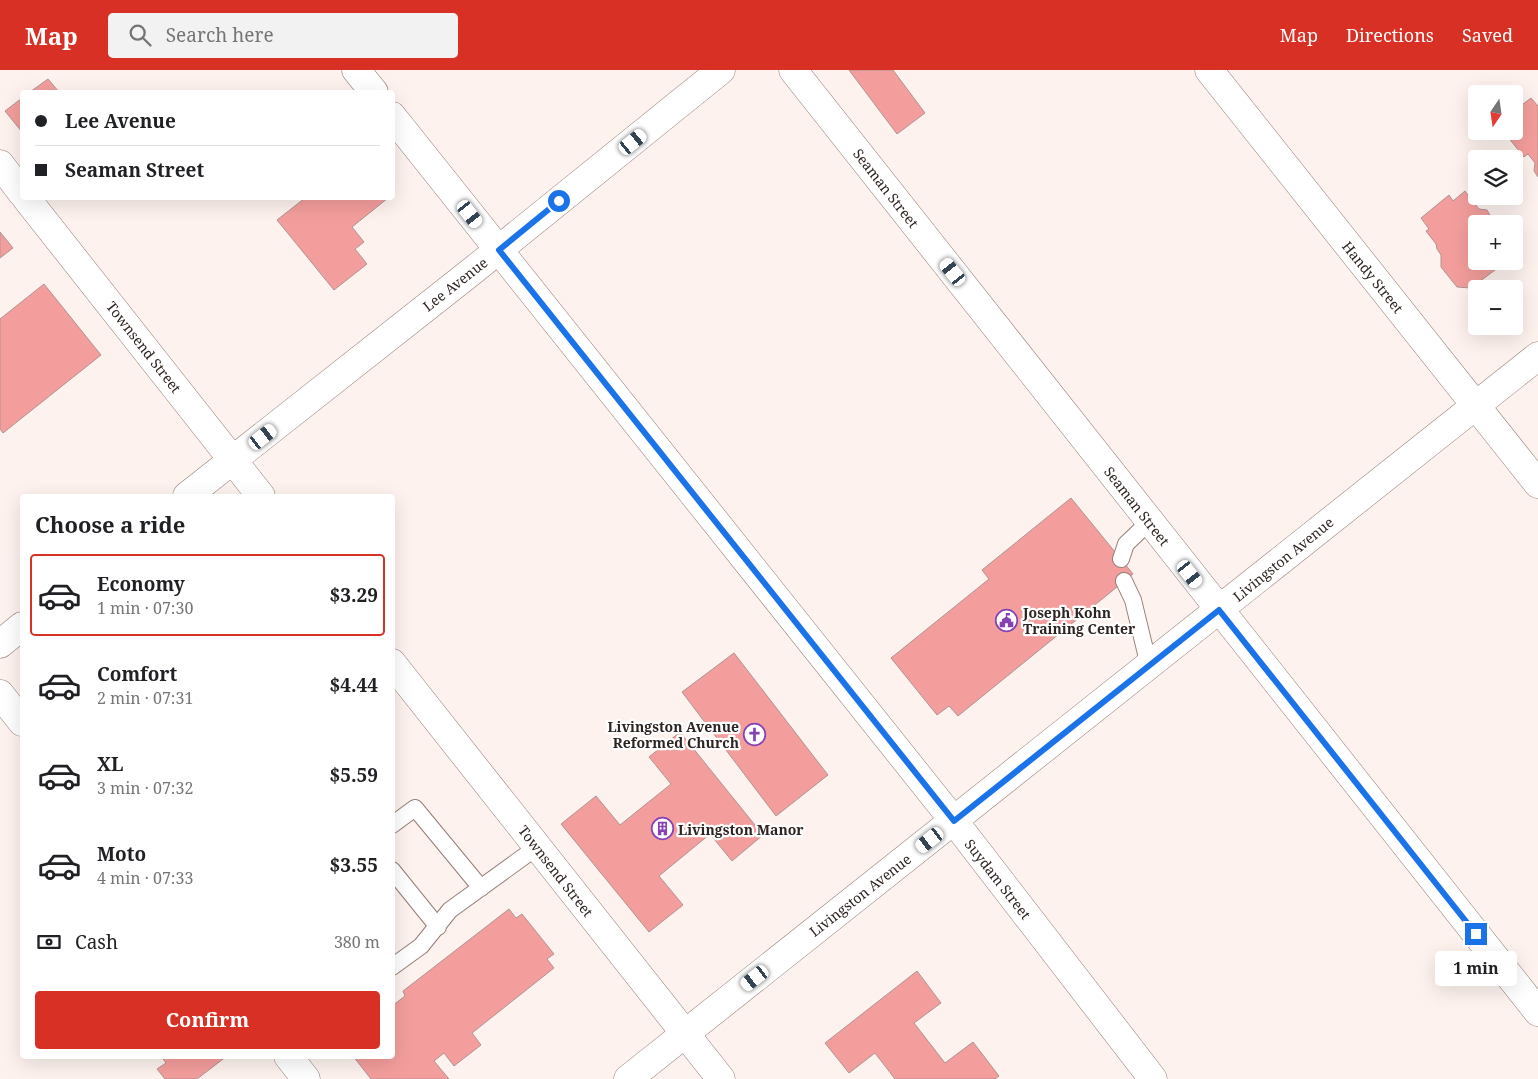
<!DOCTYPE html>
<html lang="en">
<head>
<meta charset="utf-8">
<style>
  :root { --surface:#fff; --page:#f2f2f2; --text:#202124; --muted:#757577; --line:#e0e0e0; --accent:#d93025 }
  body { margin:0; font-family:"Noto Serif",serif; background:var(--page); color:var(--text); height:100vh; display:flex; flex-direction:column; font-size:19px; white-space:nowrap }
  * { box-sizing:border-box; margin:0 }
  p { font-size:16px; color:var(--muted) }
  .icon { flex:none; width:28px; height:28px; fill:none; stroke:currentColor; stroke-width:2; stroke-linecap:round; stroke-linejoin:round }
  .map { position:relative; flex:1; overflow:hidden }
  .side { position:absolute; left:20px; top:424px; width:375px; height:565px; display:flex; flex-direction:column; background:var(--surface); border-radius:5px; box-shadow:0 5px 20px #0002 }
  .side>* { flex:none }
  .guide { position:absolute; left:20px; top:20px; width:375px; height:110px; border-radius:5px; box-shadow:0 5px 20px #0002; display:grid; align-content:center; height:110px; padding:0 15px; background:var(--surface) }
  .needle { width:32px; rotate:193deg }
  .fabs { position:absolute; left:1468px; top:15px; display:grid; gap:10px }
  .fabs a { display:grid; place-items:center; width:55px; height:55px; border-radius:5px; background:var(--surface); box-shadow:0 5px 20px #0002; font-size:25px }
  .end { position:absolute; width:22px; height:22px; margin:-11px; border:6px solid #1a73e8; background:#fff; box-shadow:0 0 0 2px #fff }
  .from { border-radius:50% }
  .bubble { position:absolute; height:35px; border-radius:5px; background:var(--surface); box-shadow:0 5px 20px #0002; font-size:16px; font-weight:700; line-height:35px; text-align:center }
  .car { position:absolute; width:15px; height:30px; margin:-15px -8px; border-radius:6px; box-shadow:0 0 4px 1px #0007; background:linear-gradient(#fff 24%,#345 0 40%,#fff 0 76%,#345 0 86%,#fff 0) }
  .guide b { display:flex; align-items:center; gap:18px; height:48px; font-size:19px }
  .guide b+b { border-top:1px solid var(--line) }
  .guide i { width:12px; height:12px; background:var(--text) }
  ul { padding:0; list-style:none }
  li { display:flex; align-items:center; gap:15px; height:82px; margin:0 10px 8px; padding:0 5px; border:2px solid transparent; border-radius:5px }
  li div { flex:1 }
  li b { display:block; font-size:19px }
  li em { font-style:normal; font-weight:700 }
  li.active { border-color:var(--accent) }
  li>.icon { width:45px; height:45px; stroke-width:1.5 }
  h2 { padding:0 15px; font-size:22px; line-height:60px }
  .pay { display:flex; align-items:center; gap:12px; height:55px; padding:0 15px; font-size:19px }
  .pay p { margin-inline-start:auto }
  .action { display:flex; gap:10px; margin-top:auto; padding:10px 15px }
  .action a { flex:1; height:58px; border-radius:5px; background:var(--accent); color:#fff; font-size:20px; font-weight:700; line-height:58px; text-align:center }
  header { display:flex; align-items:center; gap:30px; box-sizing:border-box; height:70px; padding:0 25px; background:var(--accent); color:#fff }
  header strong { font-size:24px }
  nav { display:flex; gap:28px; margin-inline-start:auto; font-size:18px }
  .search { width:350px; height:45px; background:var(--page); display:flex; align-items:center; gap:12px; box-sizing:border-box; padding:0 18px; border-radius:5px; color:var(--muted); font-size:19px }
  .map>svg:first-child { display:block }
  .building { fill:#f39e9c; stroke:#af9493 }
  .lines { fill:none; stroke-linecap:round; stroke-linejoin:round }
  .service-casing { stroke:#957d75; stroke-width:18 }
  .minor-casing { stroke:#957d75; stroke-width:29 }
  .tertiary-casing { stroke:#957d75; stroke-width:29 }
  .secondary-casing { stroke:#957d75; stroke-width:29 }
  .service { stroke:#fff; stroke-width:16 }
  .minor { stroke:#fff; stroke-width:28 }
  .tertiary { stroke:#fff; stroke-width:28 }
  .secondary { stroke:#fff; stroke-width:28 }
  .route { stroke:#1a73e8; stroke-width:6 }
  .labels { text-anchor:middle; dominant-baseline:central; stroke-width:4.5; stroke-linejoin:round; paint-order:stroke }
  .street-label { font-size:14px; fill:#2d2320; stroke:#fff }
  .poi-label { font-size:14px; font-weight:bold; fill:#2d2320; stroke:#fff; text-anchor:start }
</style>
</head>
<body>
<header>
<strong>Map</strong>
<div class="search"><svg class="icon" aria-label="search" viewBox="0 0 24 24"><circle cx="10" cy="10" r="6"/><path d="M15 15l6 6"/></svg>Search here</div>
<nav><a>Map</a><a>Directions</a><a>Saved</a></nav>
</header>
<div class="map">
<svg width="1538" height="1009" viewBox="0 0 1538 1009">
  <rect width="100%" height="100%" fill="#fdf2ee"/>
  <path class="building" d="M849 0H893L925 43 897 64Z
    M48 9 59 22H30Z
    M22 28V62L5 41Z
    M1531 28 1538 36V107L1534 101 1535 93 1528 84 1524 87 1503 61H1514V41Z
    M1465 121 1479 139 1487 140 1495 154H1476V191H1507L1471 218 1457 217 1441 197V185L1437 179 1436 174 1426 161 1429 159 1421 148 1449 125 1453 131Z
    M305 128H388L352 157 364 172 355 179 367 194 334 220 277 150Z
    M0 162 13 178 0 188Z
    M1514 162 1518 167 1516 184 1514 186Z
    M44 214 101 285 3 363 0 359V249Z
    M1071 428 1133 504 958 646 949 636 937 645 891 588 989 509 982 500Z
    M734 583 828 705 776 746 682 622Z
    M680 662 763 765 732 791 710 764 659 806 683 835 649 862 561 754 596 726 620 755 671 714 649 687Z
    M509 839 516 848 522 844 554 884 547 889 554 898 472 963 481 975 454 996 444 983 434 991 449 1009H371L353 986H392V936L405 926 403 921Z
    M917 901 941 933 914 953 945 993 973 972 999 1006 995 1009H895L875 983 849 1003 825 973Z
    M161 986H227L197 1009H165L157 999 166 993Z"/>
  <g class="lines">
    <defs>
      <path id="service" d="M1121 489 1126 474 1149 452
        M1124 511 1133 530 1149 596
        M392 755 415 738 481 818
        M392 800 438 857
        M392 897 421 876 450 840 537 777"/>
      <path id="minor" d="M793 0 1538 942
        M1209 0 1538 414
        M0 94 22 123
        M26 128 261 426
        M187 426 471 202 721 0
        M0 574 22 556
        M392 593 721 1009
        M0 624 22 652
        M954 751 1153 1009
        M288 986 306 1009"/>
      <path id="tertiary" d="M356 0 374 22
        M392 46 954 751"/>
      <path id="secondary" d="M628 1009 1538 286"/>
    </defs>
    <use href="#service" class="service-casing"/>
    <use href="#minor" class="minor-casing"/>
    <use href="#tertiary" class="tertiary-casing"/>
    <use href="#secondary" class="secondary-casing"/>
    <use href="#service" class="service"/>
    <use href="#minor" class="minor"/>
    <use href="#tertiary" class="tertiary"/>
    <use href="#secondary" class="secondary"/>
  </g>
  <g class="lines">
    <path class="route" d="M559 131 499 180 954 751 1219 540 1476 864"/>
  </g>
  <defs>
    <symbol id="civic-ring" viewBox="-11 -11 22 22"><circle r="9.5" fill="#fff" stroke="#8642b5" stroke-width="1.5"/><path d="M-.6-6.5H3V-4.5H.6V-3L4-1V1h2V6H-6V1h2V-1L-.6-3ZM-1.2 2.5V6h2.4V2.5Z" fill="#8642b5"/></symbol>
    <symbol id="church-ring" viewBox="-11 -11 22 22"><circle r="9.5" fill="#fff" stroke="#8642b5" stroke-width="1.5"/><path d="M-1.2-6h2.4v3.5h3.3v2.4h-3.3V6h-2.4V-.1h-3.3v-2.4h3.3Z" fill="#8642b5"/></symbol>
    <symbol id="building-ring" viewBox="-11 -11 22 22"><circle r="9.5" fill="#fff" stroke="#8642b5" stroke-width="1.5"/><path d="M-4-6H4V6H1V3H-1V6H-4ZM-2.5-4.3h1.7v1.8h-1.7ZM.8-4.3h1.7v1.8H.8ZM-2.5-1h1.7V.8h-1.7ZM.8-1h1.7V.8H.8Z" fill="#8642b5"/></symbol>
  </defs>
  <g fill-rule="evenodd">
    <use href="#civic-ring" x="994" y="538" width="25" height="25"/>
    <use href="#church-ring" x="742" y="652" width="25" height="25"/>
    <use href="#building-ring" x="650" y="746" width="25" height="25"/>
  </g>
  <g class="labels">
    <g class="street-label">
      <text transform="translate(886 118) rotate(52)">Seaman Street</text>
      <text transform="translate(1373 207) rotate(51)">Handy Street</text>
      <text transform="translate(455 214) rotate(-38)">Lee Avenue</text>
      <text transform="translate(144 277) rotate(52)">Townsend Street</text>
      <text transform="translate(1137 436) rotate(52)">Seaman Street</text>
      <text transform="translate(1283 489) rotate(-39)">Livingston Avenue</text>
      <text transform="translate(556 801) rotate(52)">Townsend Street</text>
      <text transform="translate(998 809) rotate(52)">Suydam Street</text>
      <text transform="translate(860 825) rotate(-38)">Livingston Avenue</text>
    </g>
    <g class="poi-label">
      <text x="1023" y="542">Joseph Kohn<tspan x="1023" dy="16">Training Center</tspan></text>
      <text x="739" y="656" text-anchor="end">Livingston Avenue<tspan x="739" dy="16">Reformed Church</tspan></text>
      <text x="678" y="759">Livingston Manor</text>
    </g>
  </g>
</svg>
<div class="fabs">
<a><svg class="needle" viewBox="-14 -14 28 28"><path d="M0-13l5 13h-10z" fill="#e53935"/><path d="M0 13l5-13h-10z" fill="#757577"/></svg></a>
<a><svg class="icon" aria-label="layers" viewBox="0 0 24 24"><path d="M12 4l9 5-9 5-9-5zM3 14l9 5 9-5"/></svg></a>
<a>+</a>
<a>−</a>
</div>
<i class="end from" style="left:559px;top:131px"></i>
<i class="end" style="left:1476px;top:864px"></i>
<div class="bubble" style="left:1435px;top:881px;width:82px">1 min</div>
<i class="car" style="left:633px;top:72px;rotate:51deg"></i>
<i class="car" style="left:470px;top:144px;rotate:142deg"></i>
<i class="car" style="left:953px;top:202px;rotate:321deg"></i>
<i class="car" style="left:263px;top:367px;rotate:52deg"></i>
<i class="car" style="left:1190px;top:504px;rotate:142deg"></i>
<i class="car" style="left:930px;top:770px;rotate:232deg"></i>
<i class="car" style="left:755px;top:908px;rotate:232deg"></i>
<div class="guide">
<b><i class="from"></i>Lee Avenue</b>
<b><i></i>Seaman Street</b>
</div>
<section class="side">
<h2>Choose a ride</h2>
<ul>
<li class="active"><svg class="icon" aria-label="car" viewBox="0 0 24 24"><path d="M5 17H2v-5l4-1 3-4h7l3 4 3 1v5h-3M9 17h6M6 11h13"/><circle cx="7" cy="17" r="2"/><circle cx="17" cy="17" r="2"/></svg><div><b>Economy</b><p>1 min · 07:30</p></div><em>$3.29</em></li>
<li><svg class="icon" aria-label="car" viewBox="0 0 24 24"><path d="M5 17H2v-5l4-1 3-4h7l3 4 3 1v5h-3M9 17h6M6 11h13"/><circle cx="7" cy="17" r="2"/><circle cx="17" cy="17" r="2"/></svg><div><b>Comfort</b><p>2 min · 07:31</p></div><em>$4.44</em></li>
<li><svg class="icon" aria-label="car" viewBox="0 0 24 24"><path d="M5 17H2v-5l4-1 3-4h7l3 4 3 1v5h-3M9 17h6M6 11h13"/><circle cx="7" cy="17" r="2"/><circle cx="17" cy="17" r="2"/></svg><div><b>XL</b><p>3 min · 07:32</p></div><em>$5.59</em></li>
<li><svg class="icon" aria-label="car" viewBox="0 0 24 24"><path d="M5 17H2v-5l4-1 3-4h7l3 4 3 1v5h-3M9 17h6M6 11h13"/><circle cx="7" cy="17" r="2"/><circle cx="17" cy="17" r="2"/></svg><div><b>Moto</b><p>4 min · 07:33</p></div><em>$3.55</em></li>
</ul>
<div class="pay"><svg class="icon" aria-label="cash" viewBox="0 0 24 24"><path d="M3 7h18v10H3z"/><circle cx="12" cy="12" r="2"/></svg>Cash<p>380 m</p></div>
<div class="action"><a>Confirm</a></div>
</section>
</div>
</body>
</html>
